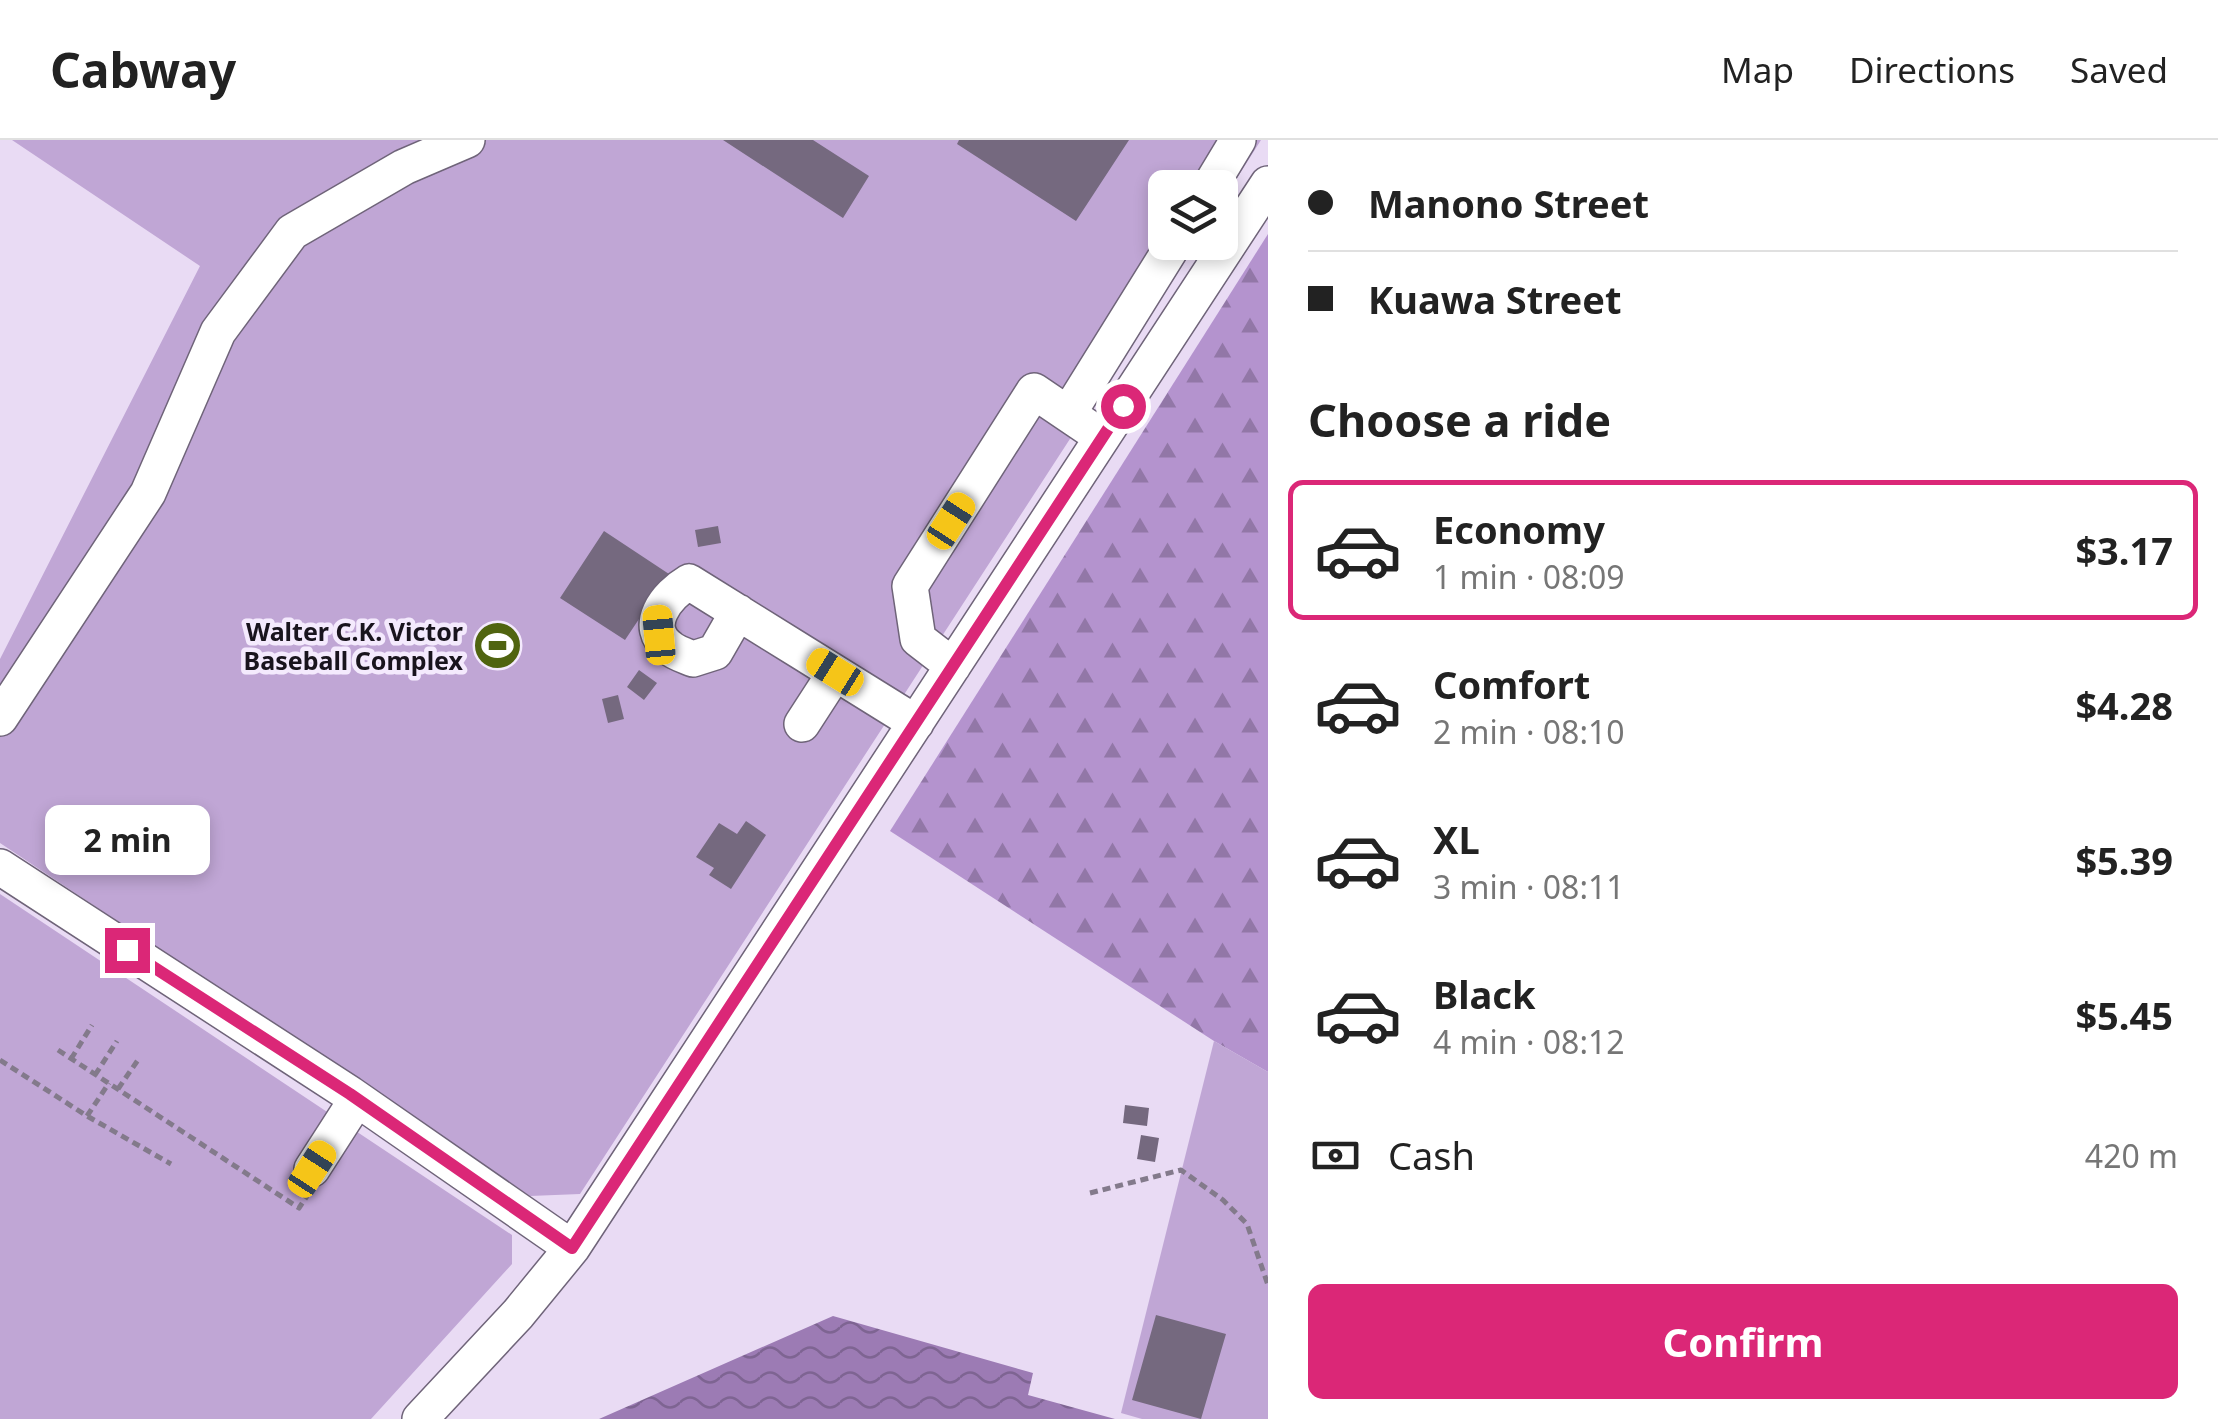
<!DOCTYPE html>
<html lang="en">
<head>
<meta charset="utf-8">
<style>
  :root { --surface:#fff; --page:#f2f2f2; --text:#222; --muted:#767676; --line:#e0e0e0; --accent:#db2777 }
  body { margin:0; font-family:"Noto Sans",sans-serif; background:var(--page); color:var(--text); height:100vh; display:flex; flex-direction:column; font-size:38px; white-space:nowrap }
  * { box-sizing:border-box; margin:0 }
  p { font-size:32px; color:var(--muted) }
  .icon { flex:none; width:55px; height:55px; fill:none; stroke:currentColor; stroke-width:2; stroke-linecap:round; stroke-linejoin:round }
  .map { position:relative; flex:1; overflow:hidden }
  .sheet { display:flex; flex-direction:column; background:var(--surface); width:950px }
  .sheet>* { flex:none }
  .banner { display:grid; align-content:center; height:220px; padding:0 40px; background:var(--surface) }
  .fabs { position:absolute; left:1148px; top:30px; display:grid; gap:20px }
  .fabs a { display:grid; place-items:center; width:90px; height:90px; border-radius:15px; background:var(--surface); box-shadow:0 5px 15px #0003; font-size:50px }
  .end { position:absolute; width:45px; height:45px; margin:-22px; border:12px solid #db2777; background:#fff; box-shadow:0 0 0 5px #fff }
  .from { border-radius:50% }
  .bubble { position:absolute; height:70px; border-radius:15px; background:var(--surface); box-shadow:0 5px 15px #0003; font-size:32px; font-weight:700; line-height:70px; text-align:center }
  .car { position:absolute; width:30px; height:60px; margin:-30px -15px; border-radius:12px; box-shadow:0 0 8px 2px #0007; background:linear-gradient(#f5c518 24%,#345 0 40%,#f5c518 0 76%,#345 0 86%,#f5c518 0) }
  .banner b { display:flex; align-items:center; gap:35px; height:95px; font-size:38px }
  .banner b+b { border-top:2px solid var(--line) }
  .banner i { width:25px; height:25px; background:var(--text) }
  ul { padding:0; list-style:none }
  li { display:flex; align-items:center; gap:30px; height:140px; margin:0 20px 15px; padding:0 20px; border:5px solid transparent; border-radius:15px }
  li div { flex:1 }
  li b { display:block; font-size:38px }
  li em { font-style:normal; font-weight:700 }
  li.current { border-color:var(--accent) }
  li>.icon { width:90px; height:90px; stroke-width:1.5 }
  h2 { padding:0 40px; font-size:45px; line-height:120px }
  .pay { display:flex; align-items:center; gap:25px; height:110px; padding:0 40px; font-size:38px }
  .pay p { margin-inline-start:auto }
  .cta { display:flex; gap:20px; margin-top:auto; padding:20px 40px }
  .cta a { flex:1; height:115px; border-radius:15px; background:var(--accent); color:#fff; font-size:40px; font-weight:700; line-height:115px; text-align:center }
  header { display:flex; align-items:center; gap:60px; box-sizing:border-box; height:140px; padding:0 50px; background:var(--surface); border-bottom:2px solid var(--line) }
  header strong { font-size:48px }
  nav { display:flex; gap:55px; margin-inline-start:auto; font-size:35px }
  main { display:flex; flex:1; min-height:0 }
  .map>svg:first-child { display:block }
  .forest { fill:url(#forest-firs) }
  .green { fill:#c0a6d5 }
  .water { fill:url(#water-waves) }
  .building { fill:#75697f }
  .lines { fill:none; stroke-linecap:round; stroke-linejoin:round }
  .minor-casing { stroke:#6f6479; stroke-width:38 }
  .path { stroke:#837a8b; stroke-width:5; stroke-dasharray:8 5; stroke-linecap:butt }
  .minor { stroke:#fff; stroke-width:35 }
  .route { stroke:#db2777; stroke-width:12 }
  .labels { text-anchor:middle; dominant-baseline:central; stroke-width:9; stroke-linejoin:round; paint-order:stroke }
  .poi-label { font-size:25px; font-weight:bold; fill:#19141d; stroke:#f4eafd; text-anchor:end }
</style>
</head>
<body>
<header>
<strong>Cabway</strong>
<nav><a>Map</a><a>Directions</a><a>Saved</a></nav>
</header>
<main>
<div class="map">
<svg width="1268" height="1279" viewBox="0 0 1268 1279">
  <defs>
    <pattern id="forest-firs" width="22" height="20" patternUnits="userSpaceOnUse" patternTransform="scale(2.5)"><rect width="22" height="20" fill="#b493ce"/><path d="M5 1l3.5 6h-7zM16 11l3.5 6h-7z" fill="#9277a7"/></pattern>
    <pattern id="water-waves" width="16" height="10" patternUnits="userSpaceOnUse" patternTransform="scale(2.5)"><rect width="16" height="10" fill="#9c7bb4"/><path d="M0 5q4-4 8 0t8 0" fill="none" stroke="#7e6492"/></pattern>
  </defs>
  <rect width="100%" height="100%" fill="#e9dbf4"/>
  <path class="forest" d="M1268 94V932L1214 901 890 691Z"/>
  <path class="green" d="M12 0H1261L1220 65V48H1165V102L1197 103 1164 154 580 1054 530 1056 0 703V519L200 126Z
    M0 754 512 1095V1124L371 1279H0Z
    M1214 901 1268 932V1279H1142L1121 1273Z"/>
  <path class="water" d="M833 1176 1033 1233 1028 1255 1115 1279H599Z"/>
  <path class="building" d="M723 0H813L869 36 843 78Z
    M959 0H1129L1076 81 957 4Z
    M718 386 721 403 698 407 695 390Z
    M604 391 669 434 625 500 560 458Z
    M639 530 657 543 644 560 627 547Z
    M618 555 624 579 608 583 602 559Z
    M746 681 766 695 731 749 709 735 714 728 696 717 719 683 737 694Z
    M1125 965 1149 968 1147 986 1123 983Z
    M1141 995 1159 998 1155 1022 1137 1019Z
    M1156 1175 1226 1194 1201 1279 1132 1260Z"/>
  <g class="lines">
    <defs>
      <path id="minor" d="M1209 48 1238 0
        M1068 274 1175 102
        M738 472 715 512 693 519C686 516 676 513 670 508 641 486 667 455 689 442 765 489 840 536 916 583
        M953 526 918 499 910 446 1034 251 1102 297
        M0 578 148 353 218 192 292 92 404 27 467 0
        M802 584 835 533
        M0 727 350 954 572 1108
        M312 1029 357 959
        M420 1279 518 1174 572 1108 1268 44"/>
    </defs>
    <use href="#minor" class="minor-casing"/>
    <path class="path" d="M58 910 299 1068 307 1056
      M71 919 92 885
      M0 920 87 976 171 1024
      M95 935 117 901
      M118 949 140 917
      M87 976 109 943
      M1090 1053 1181 1030 1223 1060 1247 1084 1268 1145"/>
    <use href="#minor" class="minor"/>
  </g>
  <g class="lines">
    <path class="route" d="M127 810 350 954 572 1108 1123 266"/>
  </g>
  <defs>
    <symbol id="stadium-disc" viewBox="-11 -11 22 22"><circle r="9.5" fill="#506410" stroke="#f4eafd"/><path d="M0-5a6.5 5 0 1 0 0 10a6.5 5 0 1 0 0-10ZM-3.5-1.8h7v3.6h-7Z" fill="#fff"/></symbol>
  </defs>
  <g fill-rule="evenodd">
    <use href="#stadium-disc" x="470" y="478" width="55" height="55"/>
  </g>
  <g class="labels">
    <g class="poi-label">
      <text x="463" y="491">Walter C.K. Victor<tspan x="463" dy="29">Baseball Complex</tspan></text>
    </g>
  </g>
</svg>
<div class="fabs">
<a><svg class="icon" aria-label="layers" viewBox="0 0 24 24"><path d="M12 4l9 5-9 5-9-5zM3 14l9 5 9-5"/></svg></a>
</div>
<i class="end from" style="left:1123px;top:266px"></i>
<i class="end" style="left:127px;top:810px"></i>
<div class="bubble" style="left:45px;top:665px;width:165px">2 min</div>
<i class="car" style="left:951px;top:381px;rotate:33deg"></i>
<i class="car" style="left:659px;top:495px;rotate:355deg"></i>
<i class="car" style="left:835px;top:532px;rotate:302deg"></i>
<i class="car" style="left:312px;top:1029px;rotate:33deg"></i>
</div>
<section class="sheet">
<div class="banner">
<b><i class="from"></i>Manono Street</b>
<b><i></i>Kuawa Street</b>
</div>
<h2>Choose a ride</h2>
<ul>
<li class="current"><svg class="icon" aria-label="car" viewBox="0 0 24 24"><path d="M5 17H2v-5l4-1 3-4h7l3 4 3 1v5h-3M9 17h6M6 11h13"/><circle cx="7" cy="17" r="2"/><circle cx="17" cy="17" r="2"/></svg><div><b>Economy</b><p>1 min · 08:09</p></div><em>$3.17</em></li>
<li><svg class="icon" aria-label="car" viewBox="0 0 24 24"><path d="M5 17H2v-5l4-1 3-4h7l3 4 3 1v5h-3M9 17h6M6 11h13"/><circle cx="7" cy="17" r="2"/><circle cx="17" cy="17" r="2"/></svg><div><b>Comfort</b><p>2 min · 08:10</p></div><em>$4.28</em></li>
<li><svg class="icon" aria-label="car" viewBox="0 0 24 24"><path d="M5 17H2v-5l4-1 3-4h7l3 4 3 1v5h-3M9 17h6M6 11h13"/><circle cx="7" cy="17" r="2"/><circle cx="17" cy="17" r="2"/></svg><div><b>XL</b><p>3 min · 08:11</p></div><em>$5.39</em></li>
<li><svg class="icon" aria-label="car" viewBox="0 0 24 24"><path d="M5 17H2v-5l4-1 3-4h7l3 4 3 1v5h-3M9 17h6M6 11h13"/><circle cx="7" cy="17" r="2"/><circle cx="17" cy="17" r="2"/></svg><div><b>Black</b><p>4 min · 08:12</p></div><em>$5.45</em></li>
</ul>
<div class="pay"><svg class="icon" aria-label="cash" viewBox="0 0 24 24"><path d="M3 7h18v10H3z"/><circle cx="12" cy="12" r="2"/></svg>Cash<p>420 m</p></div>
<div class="cta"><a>Confirm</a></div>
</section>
</main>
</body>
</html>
